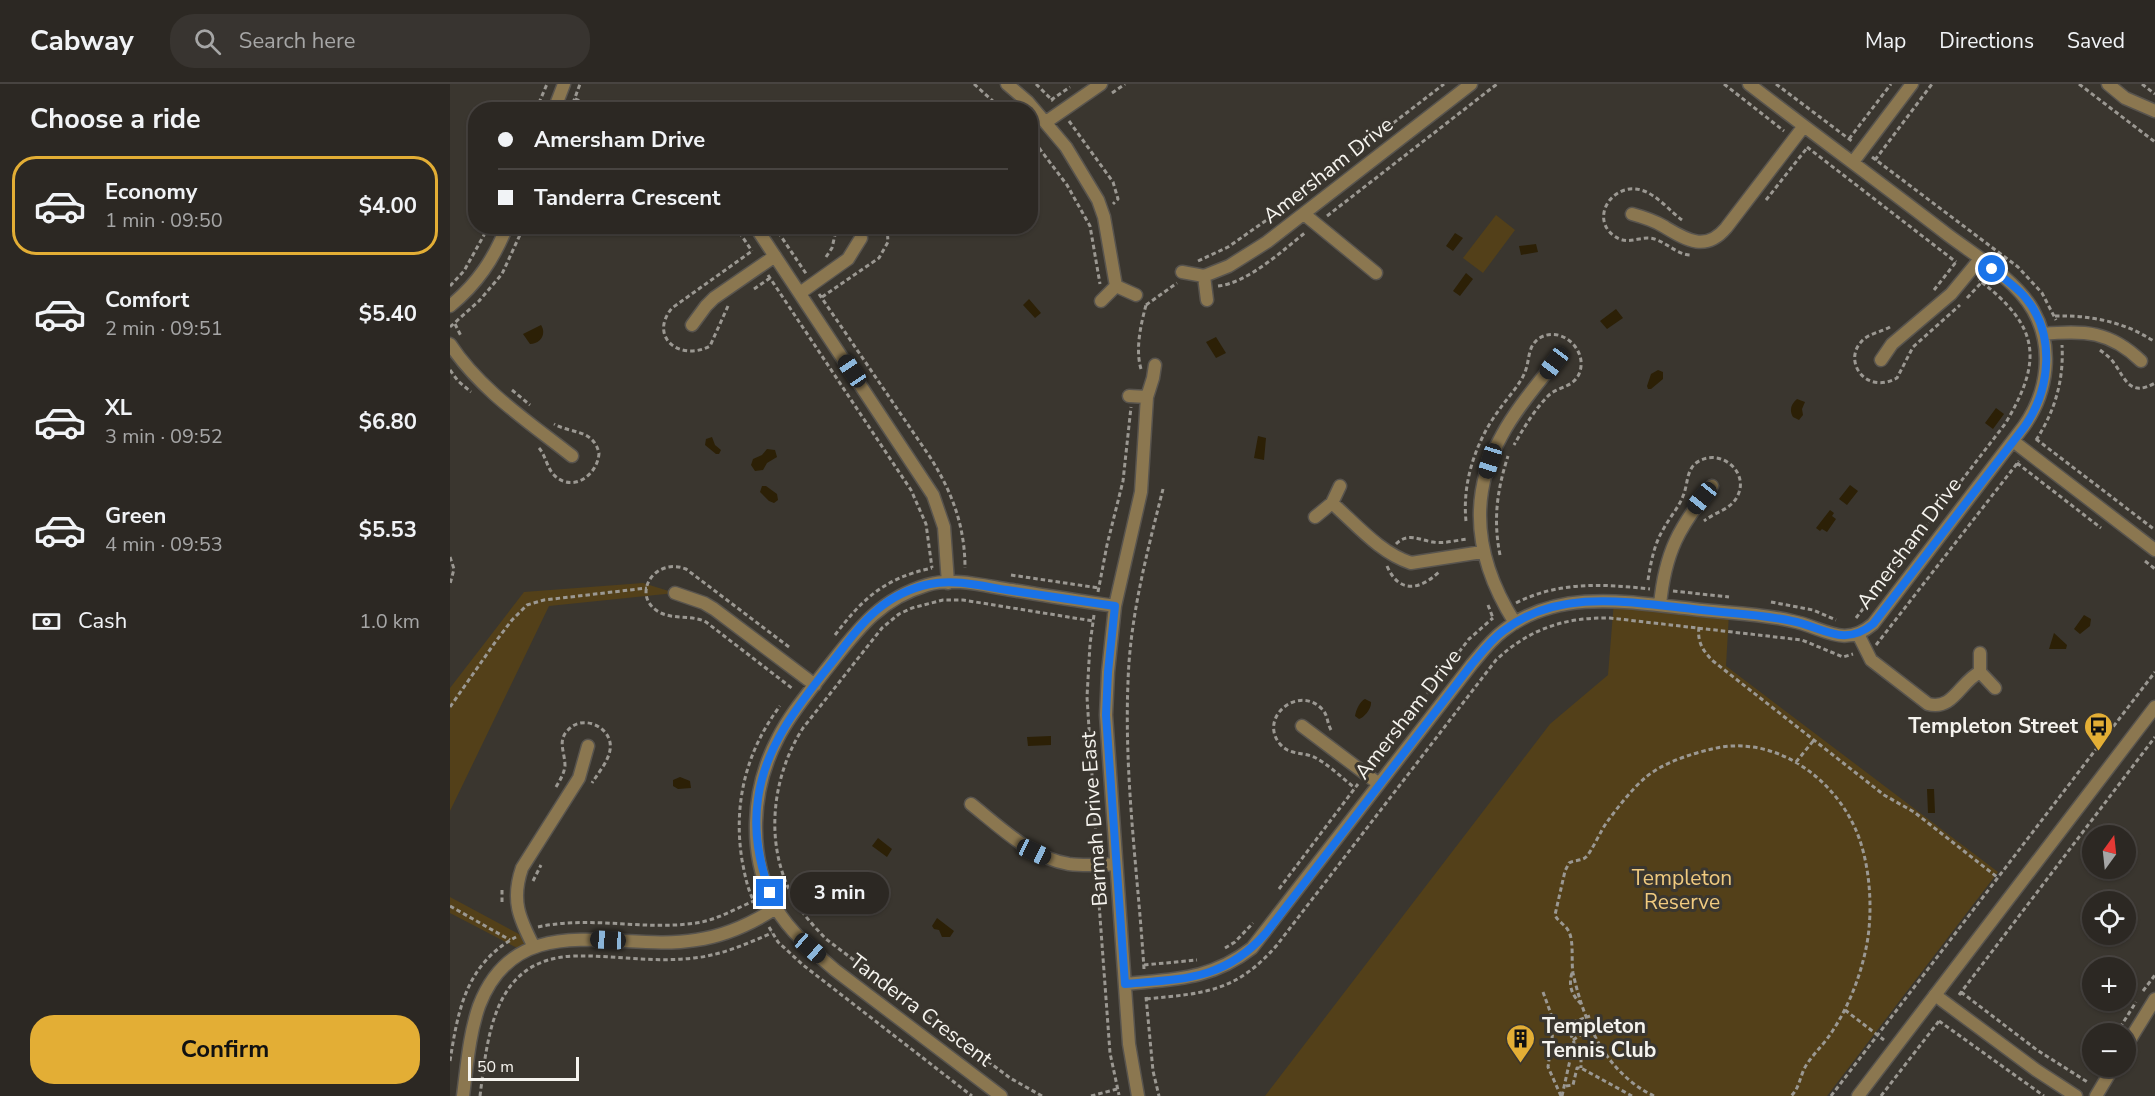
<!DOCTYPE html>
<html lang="en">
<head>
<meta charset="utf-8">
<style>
  :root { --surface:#2c2823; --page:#383430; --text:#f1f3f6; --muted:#a6a6a6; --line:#484441; --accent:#e3ae35 }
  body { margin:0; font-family:"Nunito Sans",sans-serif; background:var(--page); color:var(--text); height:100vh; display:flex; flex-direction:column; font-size:22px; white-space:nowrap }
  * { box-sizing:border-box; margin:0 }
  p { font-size:20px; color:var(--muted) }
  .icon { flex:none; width:33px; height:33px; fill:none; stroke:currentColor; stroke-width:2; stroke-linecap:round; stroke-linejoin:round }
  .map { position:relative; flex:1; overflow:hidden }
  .sheet { display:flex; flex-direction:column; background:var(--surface); width:450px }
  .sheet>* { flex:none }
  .banner { position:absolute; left:18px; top:18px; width:570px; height:132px; border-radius:24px; box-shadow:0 2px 4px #0004,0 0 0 2px var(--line); display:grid; align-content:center; height:132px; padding:0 30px; background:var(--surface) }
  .needle { width:39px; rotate:15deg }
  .tools { position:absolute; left:1632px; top:741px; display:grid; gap:12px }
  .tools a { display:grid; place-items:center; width:54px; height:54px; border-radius:50%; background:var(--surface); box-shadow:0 2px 4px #0004,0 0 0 2px var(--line); font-size:30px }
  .scale { position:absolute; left:18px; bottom:15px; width:111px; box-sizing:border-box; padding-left:6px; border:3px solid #f5f3ee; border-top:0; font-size:16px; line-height:21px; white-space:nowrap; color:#f5f3ee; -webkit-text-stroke:4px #3a362f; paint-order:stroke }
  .end { position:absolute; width:27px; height:27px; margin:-14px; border:8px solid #1a73e8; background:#fff; box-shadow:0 0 0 3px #fff }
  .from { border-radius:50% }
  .bubble { position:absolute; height:42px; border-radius:21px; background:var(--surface); box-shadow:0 2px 4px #0004,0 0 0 2px var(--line); font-size:20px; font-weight:700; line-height:42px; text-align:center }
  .car { position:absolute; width:18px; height:36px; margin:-18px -9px; border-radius:8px; box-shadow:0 0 4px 2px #0007; background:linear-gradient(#222 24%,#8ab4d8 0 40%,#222 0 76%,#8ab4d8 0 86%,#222 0) }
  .banner b { display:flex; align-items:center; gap:21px; height:57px; font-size:22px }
  .banner b+b { border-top:2px solid var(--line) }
  .banner i { width:15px; height:15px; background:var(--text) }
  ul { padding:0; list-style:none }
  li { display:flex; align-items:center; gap:18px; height:99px; margin:0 12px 9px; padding:0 18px; border:3px solid transparent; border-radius:24px }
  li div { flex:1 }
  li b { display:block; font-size:22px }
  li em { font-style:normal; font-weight:700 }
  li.selected { border-color:var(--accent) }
  li>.icon { width:54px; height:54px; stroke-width:1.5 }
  h2 { padding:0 30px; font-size:27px; line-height:72px }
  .pay { display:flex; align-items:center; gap:15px; height:66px; padding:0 30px; font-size:22px }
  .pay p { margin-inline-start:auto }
  .cta { display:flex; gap:12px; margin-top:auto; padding:12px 30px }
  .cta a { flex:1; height:69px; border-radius:24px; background:var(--accent); color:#111; font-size:24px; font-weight:700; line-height:69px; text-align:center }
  header { display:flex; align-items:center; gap:36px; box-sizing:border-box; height:84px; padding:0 30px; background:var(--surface); border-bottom:2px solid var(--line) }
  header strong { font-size:28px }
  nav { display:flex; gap:33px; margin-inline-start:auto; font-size:21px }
  .search { width:420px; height:54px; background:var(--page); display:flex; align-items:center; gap:15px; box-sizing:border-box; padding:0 21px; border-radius:24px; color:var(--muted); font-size:22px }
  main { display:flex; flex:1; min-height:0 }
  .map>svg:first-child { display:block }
  .green { fill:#534019 }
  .water { fill:#2c2006 }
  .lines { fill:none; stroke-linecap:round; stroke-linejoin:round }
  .minor-casing { stroke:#58544e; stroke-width:15 }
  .tertiary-casing { stroke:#58544e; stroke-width:15 }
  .path { stroke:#9b9892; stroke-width:3; stroke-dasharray:4.5 3; stroke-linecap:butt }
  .minor { stroke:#8b7750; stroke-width:12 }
  .tertiary { stroke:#8b7750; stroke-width:12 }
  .route { stroke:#1a73e8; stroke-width:8 }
  .labels { text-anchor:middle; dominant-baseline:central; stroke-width:6; stroke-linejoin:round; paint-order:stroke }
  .street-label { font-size:21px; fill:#f5f3ee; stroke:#3a362f }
  .poi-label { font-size:21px; font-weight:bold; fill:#f5f3ee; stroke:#3a362f; text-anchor:end }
  .park-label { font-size:21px; fill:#f0ca7f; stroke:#3a362f }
</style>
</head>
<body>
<header>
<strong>Cabway</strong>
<div class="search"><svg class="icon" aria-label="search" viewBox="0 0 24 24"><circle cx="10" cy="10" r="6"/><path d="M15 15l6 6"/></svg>Search here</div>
<nav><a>Map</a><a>Directions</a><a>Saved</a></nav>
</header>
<main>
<section class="sheet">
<h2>Choose a ride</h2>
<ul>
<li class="selected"><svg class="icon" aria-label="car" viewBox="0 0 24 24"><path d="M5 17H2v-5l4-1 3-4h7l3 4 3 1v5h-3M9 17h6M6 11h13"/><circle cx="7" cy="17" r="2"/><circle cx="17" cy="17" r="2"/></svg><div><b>Economy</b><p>1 min · 09:50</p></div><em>$4.00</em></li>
<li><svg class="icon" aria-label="car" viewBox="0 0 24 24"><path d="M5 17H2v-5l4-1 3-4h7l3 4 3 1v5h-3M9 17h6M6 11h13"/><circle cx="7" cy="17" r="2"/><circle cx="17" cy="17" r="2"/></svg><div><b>Comfort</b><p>2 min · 09:51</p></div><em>$5.40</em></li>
<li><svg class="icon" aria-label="car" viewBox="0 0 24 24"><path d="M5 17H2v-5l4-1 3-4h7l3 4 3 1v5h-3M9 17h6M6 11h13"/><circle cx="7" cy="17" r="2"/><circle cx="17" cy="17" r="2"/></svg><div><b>XL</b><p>3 min · 09:52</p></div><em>$6.80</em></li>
<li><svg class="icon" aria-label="car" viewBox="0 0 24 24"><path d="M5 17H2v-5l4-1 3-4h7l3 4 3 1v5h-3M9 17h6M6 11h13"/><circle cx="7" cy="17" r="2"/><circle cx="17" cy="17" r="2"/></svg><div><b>Green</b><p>4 min · 09:53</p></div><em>$5.53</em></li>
</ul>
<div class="pay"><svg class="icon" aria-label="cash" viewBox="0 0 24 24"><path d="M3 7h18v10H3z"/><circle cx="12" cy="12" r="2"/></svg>Cash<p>1.0 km</p></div>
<div class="cta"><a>Confirm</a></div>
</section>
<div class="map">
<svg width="1705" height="1012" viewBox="0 0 1705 1012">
  <rect width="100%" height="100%" fill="#3a362f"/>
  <path class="green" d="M1046 131 1065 146 1033 189 1013 174Z
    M193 499 225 509 99 522 0 727V604L74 508Z
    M1164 517 1279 529 1276 582 1548 788 1377 1012H815L1100 640 1158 591Z
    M0 813 80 856 75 868 0 829Z"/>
  <path class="water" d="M1005 149 1013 154 1003 167 996 162Z
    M1086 160 1088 168 1071 171 1069 162Z
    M1016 189 1023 195 1010 212 1003 207Z
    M579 215 591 229 585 234 573 221Z
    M1166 225 1173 234 1157 245 1150 237Z
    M91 241C97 250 90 260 80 260L73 250Z
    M766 253 776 269 766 274 756 258Z
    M1208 286 1213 288V295L1201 305H1198L1197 302 1201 290Z
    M1347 315 1355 318 1352 325 1353 331 1349 336 1343 333C1339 326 1341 320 1347 315Z
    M1546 324 1554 330 1543 345 1535 339Z
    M808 352 816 354 814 376 804 374Z
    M262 353 265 361 271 366 269 370H266L255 361 256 355Z
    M317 365 325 366 327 373 317 379 313 386 305 387 301 381 303 375 312 371Z
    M1400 401 1408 407 1397 421 1389 415Z
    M312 402H316L327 410 328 416 324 419 319 417 310 408Z
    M1380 426 1384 429 1382 432 1386 435 1377 448 1372 445 1370 447 1366 444Z
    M1634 531 1641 535 1640 542 1630 550 1624 545Z
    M1604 549 1617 561 1616 565H1599Z
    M915 615 921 618C922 624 914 634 909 635L905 632C906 626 910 617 915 615Z
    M601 652V661L578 662 577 653Z
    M230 693 240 697 241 704 228 705 223 702V696Z
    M1477 705H1484L1485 729H1478Z
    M428 754 442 765 437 773 422 762Z
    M487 834 504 847 500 853H492L489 846 484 845 482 842Z"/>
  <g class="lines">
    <defs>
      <path id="minor" d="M557 0 578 18 616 63 648 116 654 133 666 202
        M104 26 114 0
        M596 38 651 0
        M1403 78 1462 0
        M854 130 926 189
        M1182 130C1193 133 1203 136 1213 142 1235 155 1255 169 1276 144L1354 42
        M305 142 483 411 494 443 498 499
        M732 188 754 192 757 216
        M754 192 779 182 817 158 1021 0
        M350 209 398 175 411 154
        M651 217 666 202 686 211
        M0 222C27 200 44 175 57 142
        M242 241 256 222 264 214 325 172
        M1593 250C1634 246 1660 247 1691 277
        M0 260C30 306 79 338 122 372
        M1431 276 1442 260 1501 210 1530 175
        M679 312 697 313 703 294 705 281
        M1563 357 1705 466
        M882 419C906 440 930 469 961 479L1032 468
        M865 433 882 419 890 402
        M225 509 254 519 264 525 365 601
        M1210 521C1215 468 1229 443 1262 402
        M1065 539C1027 479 1016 415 1052 351 1066 325 1086 302 1104 279
        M1408 550 1421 576 1478 620C1503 627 1510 598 1530 588
        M1530 569V588L1545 604
        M852 642 929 700
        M521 720C550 743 581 774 619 780 635 782 651 781 666 780
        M84 863C69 834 61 816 72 784L129 694 138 662
        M675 900C724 895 761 896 802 864L1022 580C1032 568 1041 556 1053 547 1108 504 1179 518 1243 525 1275 529 1310 529 1342 537 1373 543 1394 565 1423 540L1574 342C1598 308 1604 263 1583 226 1566 196 1526 172 1498 151 1432 100 1365 51 1299 0
        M1485 911 1586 986 1626 1012
        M1676 962 1705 915
        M13 1012C17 982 19 951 29 922 67 821 169 869 246 856 276 852 301 840 326 824
        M551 1012 385 886C364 868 340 848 326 824 297 772 301 705 328 654 340 630 359 608 375 587 406 548 427 516 477 501 504 493 535 502 562 506 596 512 631 517 665 522
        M688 1012 679 960 656 631 658 588 665 522 691 408 697 313
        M1646 1012 1664 982"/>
      <path id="tertiary" d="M1658 0 1675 14 1705 27
        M1408 1012 1705 623"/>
    </defs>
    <use href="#minor" class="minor-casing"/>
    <use href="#tertiary" class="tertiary-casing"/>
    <path class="path" d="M524 0 553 26
      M586 0 603 17
      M1274 0 1334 47
      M1326 0 1403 58
      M1629 0 1705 58
      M1692 0 1705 10
      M662 9 675 0
      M125 15 151 26
      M601 16 620 3
      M123 19 130 0
      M86 26 97 0
      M619 37 663 98 668 115 663 120
      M580 52 617 101 640 142 650 200
      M1399 55 1441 0
      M1357 63 1506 178
      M1422 73 1568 183 1592 209 1606 236
      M1425 76 1482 0
      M1316 116 1357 64
      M877 132 1047 0
      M1232 136C1220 127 1206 110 1191 106 1163 98 1140 133 1163 151 1179 164 1191 149 1207 156 1218 160 1227 170 1240 171
      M285 142 302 167
      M324 142 357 191
      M376 173 382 164 387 142
      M748 177 778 163 821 133 994 0
      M318 191 461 406 476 440 482 484
      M0 202 14 187 39 142
      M768 202C798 199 833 166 856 148
      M304 205 320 194
      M1484 206 1506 178
      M369 210 480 373C502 408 515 442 515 484
      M372 213 429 174 438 158 437 142
      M1517 214 1532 198
      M696 221 727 199
      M278 222 260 262C230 278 198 253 222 224L302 167
      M1605 232C1641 231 1675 238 1705 258
      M5 240 11 252
      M0 243 29 217 52 190 74 142
      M1440 243C1431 248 1417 250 1411 258 1393 278 1416 311 1447 294L1463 263 1510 221
      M1650 266C1655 270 1661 274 1664 279 1676 296 1680 313 1705 299
      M691 285C685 265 691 240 696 221
      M0 286 8 297 21 308
      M62 306 80 321
      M1586 355 1705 446
      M1586 356C1605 327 1614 296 1612 261
      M89 364C96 372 97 385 105 392 124 409 148 390 149 369 143 345 122 350 104 340
      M1567 379 1651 444
      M1016 437C1012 398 1026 357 1049 326 1057 314 1070 301 1075 288 1080 276 1077 264 1088 255 1111 239 1141 268 1128 292 1121 304 1107 303 1098 312 1085 325 1073 345 1064 361
      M946 460C958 448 969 456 983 458 994 460 1007 456 1018 455
      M1050 471C1043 436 1047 406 1058 372
      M0 473 4 485 0 500
      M1695 477 1705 485
      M937 482C949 510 970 506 989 488
      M561 491 649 504
      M1198 496C1201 478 1204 460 1214 444 1220 433 1229 423 1233 412 1238 401 1236 387 1246 379 1269 362 1301 388 1287 413 1280 426 1265 428 1254 437
      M1223 507 1279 513
      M648 508 657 461 673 397 681 323
      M1321 518 1363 526 1386 536
      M1066 519C1109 497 1154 500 1200 505
      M1038 521 1043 534
      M644 531 640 560 637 613 647 769
      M1406 534 1555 340C1594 275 1589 242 1529 196
      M1249 543C1247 558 1253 567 1263 577L1434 711 1464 728 1547 793
      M385 551C413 514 435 494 482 484
      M1426 561 1569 377
      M339 563 236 485C205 473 182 509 206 526 221 537 241 530 256 538L343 605
      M0 623 46 557 62 536 77 521 94 516 197 504
      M881 646C877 639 878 631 872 625 848 600 808 634 830 660 839 671 852 668 864 673 878 680 892 694 905 704
      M1346 678 1364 656
      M922 681 1019 555 1043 534
      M106 703C110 696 114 690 115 682 115 668 107 657 118 646 133 629 164 644 160 666 158 678 148 689 142 699
      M647 792 660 969 669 1011
      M83 797 91 781
      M829 805 908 700
      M52 818V804
      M306 821C298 808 295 792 292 776 283 720 296 667 330 622
      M0 822 60 856
      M88 843C143 831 198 848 252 838 270 834 287 824 304 817
      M319 843 328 858 353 881 522 1012
      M775 864 785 858 803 839
      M694 881 747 876
      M694 885C688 790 674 694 678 598 680 532 697 469 713 405
      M1122 889C1118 902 1122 911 1131 920
      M1693 907 1705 891
      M1093 908 1106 944
      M1511 908 1587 966 1639 999
      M1509 911 1705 653
      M696 913 703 987 709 1012
      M696 915C756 909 786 908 827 861L1046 576C1079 545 1115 533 1160 534L1352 556 1393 573 1403 570
      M1395 926 1434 956
      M1489 937 1594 1012
      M1666 950 1686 918
      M1123 956 1145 941
      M1125 960 1131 974V984
      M0 977C8 926 16 880 66 853
      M1116 1002 1123 1001 1127 984H1131L1182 1012
      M30 1012C38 949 44 875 124 872 164 871 203 879 244 874 272 871 296 860 322 849
      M592 1012 560 994 376 855C363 841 350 828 342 811 314 759 322 692 353 644L432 544 449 530 462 524 493 516H513L643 537
      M641 1012 667 1005
      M1111 1012 1098 983 1103 947 1106 944 1140 932
      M1112 1012 1124 958 1116 940
      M1204 1012C1156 989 1134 939 1123 889 1121 877 1124 858 1119 848 1116 841 1108 838 1105 831L1115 787 1119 779C1124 776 1132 777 1136 773 1142 767 1151 746 1157 738 1168 723 1182 705 1196 693 1213 679 1240 670 1262 665 1322 650 1381 691 1405 744 1421 779 1424 832 1415 869 1408 900 1395 930 1377 955 1370 964 1363 971 1357 980 1350 990 1350 1004 1341 1012
      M1381 1012 1705 588
      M1431 1012 1489 937"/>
    <use href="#minor" class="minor"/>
    <use href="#tertiary" class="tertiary"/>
  </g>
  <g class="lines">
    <path class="route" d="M320 809C309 778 303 748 308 715 315 661 350 619 383 577 397 559 410 540 427 526 442 513 461 504 480 500 505 495 532 502 557 506 593 511 629 517 665 522L658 588 656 631 675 900C733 895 775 896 816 849L1022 580C1032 568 1041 556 1053 547 1108 504 1179 518 1243 525 1275 529 1310 530 1342 537 1373 543 1393 564 1423 540L1575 342C1601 304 1606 249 1574 212 1565 202 1553 194 1542 185"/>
  </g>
  <defs>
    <symbol id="bus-pin" viewBox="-11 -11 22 30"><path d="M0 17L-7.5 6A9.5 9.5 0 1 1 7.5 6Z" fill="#e3ae35" stroke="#3a362f"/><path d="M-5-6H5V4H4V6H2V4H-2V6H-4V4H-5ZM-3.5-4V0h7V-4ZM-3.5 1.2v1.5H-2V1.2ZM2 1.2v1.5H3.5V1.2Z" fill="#111"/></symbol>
    <symbol id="building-pin" viewBox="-11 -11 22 30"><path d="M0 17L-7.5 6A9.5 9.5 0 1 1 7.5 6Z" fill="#e3ae35" stroke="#3a362f"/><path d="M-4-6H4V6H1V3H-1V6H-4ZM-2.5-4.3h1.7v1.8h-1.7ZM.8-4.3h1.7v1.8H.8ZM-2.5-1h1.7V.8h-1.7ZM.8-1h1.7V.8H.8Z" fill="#111"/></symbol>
  </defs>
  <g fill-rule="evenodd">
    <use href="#bus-pin" x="1632" y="626" width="33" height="45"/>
    <use href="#building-pin" x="1054" y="938" width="33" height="45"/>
  </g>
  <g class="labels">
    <g class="street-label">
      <text transform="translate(878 86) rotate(-38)">Amersham Drive</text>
      <text transform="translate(1459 459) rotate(-53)">Amersham Drive</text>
      <text transform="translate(958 630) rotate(-52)">Amersham Drive</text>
      <text transform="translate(644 735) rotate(-94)">Barmah Drive East</text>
      <text transform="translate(471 926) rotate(37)">Tanderra Crescent</text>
    </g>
    <g class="poi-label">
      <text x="1628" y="642">Templeton Street</text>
      <text x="1092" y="942" text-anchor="start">Templeton<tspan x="1092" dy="24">Tennis Club</tspan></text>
    </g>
    <g class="park-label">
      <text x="1232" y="794">Templeton<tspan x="1232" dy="24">Reserve</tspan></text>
    </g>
  </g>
</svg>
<div class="tools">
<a><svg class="needle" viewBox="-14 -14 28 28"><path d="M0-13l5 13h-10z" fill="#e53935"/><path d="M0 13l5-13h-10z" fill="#a6a6a6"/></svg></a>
<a><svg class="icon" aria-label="locate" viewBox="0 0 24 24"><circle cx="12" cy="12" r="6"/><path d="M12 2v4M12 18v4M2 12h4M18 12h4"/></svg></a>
<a>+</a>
<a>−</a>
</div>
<div class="scale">50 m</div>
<i class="end from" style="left:1542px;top:185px"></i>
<i class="end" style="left:320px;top:809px"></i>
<div class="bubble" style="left:340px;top:788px;width:99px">3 min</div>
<i class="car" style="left:1104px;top:279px;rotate:217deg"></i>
<i class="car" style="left:402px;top:287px;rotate:326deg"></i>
<i class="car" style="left:1040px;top:377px;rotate:197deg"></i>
<i class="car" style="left:1252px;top:414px;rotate:219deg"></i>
<i class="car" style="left:584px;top:768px;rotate:115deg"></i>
<i class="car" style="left:158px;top:856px;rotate:273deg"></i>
<i class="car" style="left:360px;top:864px;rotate:131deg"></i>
<div class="banner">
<b><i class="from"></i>Amersham Drive</b>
<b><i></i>Tanderra Crescent</b>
</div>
</div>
</main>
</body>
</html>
